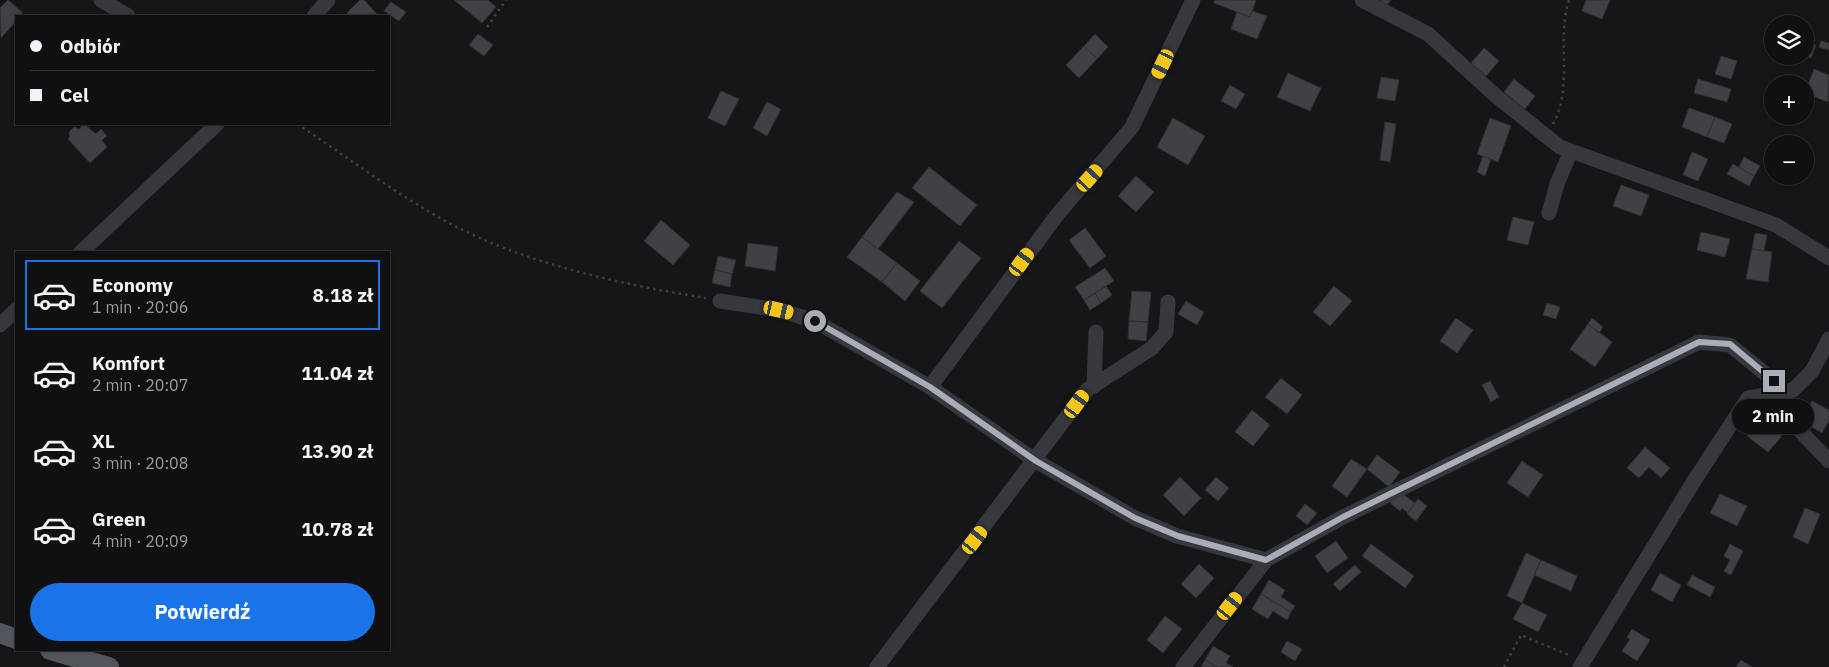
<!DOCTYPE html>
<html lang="pl">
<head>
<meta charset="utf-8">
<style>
  :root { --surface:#101012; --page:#1e1e20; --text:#f1f3f6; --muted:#9c9d9f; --line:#303032; --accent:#1a73e8 }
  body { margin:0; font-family:"IBM Plex Sans",sans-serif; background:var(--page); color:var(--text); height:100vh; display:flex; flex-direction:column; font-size:19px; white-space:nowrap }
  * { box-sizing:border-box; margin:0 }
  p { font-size:16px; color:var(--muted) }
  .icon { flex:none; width:28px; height:28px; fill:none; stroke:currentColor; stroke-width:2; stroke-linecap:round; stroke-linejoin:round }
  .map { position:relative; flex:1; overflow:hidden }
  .details { position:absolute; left:15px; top:251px; width:375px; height:400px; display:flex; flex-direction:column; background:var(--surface); border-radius:0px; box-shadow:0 1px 4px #0004,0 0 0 1px var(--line) }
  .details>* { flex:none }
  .guide { position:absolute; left:15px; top:15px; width:375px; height:110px; border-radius:0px; box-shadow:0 1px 4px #0004,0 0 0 1px var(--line); display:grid; align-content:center; height:110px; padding:0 15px; background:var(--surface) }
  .buttons { position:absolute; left:1764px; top:15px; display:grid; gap:10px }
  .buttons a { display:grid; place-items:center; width:50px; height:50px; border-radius:50%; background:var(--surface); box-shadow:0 1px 4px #0004,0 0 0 1px var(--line); font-size:25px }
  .end { position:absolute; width:22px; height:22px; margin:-11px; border:6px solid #a8adb8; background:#111; box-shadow:0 0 0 2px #111 }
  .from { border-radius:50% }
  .bubble { position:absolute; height:35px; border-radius:18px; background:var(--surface); box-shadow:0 1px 4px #0004,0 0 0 1px var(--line); font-size:16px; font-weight:700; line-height:35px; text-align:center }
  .car { position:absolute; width:15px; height:30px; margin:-15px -8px; border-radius:6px; box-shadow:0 0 4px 1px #0007; background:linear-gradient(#f5c518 24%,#345 0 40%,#f5c518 0 76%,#345 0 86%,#f5c518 0) }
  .guide b { display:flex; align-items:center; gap:18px; height:48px; font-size:19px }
  .guide b+b { border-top:1px solid var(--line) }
  .guide i { width:12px; height:12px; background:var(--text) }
  ul { padding:9px 0 0; list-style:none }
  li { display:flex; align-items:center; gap:15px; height:70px; margin:0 10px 8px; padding:0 5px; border:2px solid transparent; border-radius:0px }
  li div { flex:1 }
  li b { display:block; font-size:19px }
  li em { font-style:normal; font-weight:700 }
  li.on { border-color:var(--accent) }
  li>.icon { width:45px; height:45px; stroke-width:1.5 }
  .button { display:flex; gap:10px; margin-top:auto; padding:10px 15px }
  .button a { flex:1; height:58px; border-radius:30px; background:var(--accent); color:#fff; font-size:20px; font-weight:700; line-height:58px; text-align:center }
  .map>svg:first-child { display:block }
  .building { fill:#404145; stroke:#303034 }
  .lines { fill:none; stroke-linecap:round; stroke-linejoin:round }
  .path { stroke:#3d3f44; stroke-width:2.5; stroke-dasharray:2.5 4; stroke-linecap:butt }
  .minor { stroke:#37383d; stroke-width:15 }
  .major { stroke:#53555c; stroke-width:20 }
  .route { stroke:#a8adb8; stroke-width:6 }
</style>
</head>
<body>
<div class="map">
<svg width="1829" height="667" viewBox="0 0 1829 667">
  <rect width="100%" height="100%" fill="#161618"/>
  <path class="building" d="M8 0 23 13 16 16V21L1 38 0 8Z
    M360 0H364L377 14 374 16H349L347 13Z
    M454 0H488L496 7 482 23Z
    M1215 0H1256L1250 17 1214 3Z
    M1380 0H1391L1387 5Z
    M1586 0H1610L1602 19 1582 11Z
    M391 2 406 12 399 21 384 11Z
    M1252 11 1267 16 1257 39 1231 29 1237 12 1250 17Z
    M478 34 493 45 484 56 469 45Z
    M1095 34 1108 47 1097 59 1084 46Z
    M1821 41 1829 43V50L1819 47Z
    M1809 43 1816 45 1811 58 1805 56Z
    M1084 46 1097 59 1079 78 1066 65Z
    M1484 48 1499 61 1486 76 1471 63Z
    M1721 56 1737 61 1731 79 1715 74Z
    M1814 69 1829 75 1828 102 1805 93Z
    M1288 73 1321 88 1310 111 1277 97Z
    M1381 77 1399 80 1395 101 1377 98Z
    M1514 79 1535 96 1525 109 1504 92Z
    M1698 79 1731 89 1727 102 1694 93Z
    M1230 85 1245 94 1236 109 1221 101Z
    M721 91 739 99 725 126 708 118Z
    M767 102 781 109 767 136 753 128Z
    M1689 108 1715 117 1707 137 1682 127Z
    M1715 117 1732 124 1724 143 1707 137Z
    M1173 118 1205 136 1188 165 1157 147Z
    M1490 118 1511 126 1498 162 1477 154Z
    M1385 122 1396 124 1390 162 1380 160Z
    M84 124 96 134 101 129 107 136 102 140 107 147 90 163 68 139 70 137 69 132 74 127 79 129Z
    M1692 152 1708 159 1698 181 1683 175Z
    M1483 156 1491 159 1485 176 1477 172Z
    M1744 157 1760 166 1754 176 1739 167Z
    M1733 164 1754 176 1749 186 1727 174Z
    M929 167 977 205 960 226 912 188Z
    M1136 176 1154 192 1136 212 1118 196Z
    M1621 185 1649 195 1641 216 1613 206Z
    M897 192 914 202 878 249 862 237Z
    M1513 217 1534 222 1528 245 1507 240Z
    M661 220 690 245 673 265 644 241Z
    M1085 228 1106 256 1090 268 1069 240Z
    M1701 232 1730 239 1725 257 1697 250Z
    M1755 233 1767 235 1764 251 1752 249Z
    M862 237 897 263 882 282 847 257Z
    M959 241 981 258 942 308 920 291Z
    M748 243 778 247 775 271 745 266Z
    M1752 249 1772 252 1768 282 1746 279Z
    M718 256 736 260 732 274 715 270Z
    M897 263 920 281 905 301 882 282Z
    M1105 268 1114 281 1084 300 1075 287Z
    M715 270 732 274 730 287 712 283Z
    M1106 286 1112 295 1101 303 1095 293Z
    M1334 286 1352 301 1330 326 1313 312Z
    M1132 291 1151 292 1148 322 1129 321Z
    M1095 293 1101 303 1090 310 1084 300Z
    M1186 301 1204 312 1197 325 1178 314Z
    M1547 303 1560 307 1556 319 1543 315Z
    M1456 318 1473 330 1457 353 1440 341Z
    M1592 318 1603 327 1599 333 1588 324Z
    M1129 321 1148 322 1146 341 1128 339Z
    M1588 324 1612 342 1595 367 1570 349Z
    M1281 378 1302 395 1287 414 1265 397Z
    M1490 381 1499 397 1491 402 1482 385Z
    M1812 401 1829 410V421L1822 433 1800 420Z
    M1252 410 1270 425 1253 446 1235 432Z
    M1761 419 1782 436 1768 452 1747 436Z
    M1645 447 1670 468 1661 478 1649 467 1639 478 1627 468Z
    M1377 455 1400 472 1389 487 1367 469Z
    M1351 459 1367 469 1347 497 1332 486Z
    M1522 461 1543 475 1528 497 1507 483Z
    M1180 477 1201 498 1184 516 1163 495Z
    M1216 477 1229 488 1218 501 1205 490Z
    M1399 491 1415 503 1408 513 1402 508 1400 511 1390 503Z
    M1720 494 1747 506 1737 526 1710 513Z
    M1418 499 1427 506 1416 521 1407 514Z
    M1305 504 1317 513 1307 525 1296 516Z
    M1805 508 1820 514 1808 544 1793 537Z
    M1336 541 1348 558 1327 573 1315 556Z
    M1371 544 1414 576 1405 588 1362 556Z
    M1730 544 1743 551 1731 575 1724 571 1730 560 1724 556Z
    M1526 553 1541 560 1522 603 1507 596Z
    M1541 560 1577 576 1571 591 1534 575Z
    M1199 564 1214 578 1196 598 1181 584Z
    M1355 565 1361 572 1340 591 1333 584Z
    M1660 573 1681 585 1672 602 1651 590Z
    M1692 575 1715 587 1710 597 1687 585Z
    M1269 580 1285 590 1281 597 1295 606 1291 612 1261 594Z
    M1261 594 1291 612 1287 620 1273 611 1268 619 1252 609Z
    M1522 603 1547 615 1538 632 1513 619Z
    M1165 616 1182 629 1163 653 1147 640Z
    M1632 629 1650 640 1637 661 1622 651 1630 639 1627 637Z
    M1287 641 1302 649 1295 661 1281 652Z
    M1213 646 1230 656 1226 663 1233 667H1217L1205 660Z
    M1205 660 1217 667H1201Z
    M1741 660 1752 667H1736Z"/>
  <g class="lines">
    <path class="path" d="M487 27 506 0
      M297 124C349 158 398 196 453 225 527 264 624 285 706 298
      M1553 124C1574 85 1556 42 1569 0
      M1504 667 1521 635 1571 656"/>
    <path class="minor" d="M101 0 128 16
      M1362 0 1428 34 1496 96 1560 147 1776 225 1829 258
      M314 16 328 0
      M1549 213 1557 184 1571 151
      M81 252 217 124
      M720 301 779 310 815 321 930 387 1036 461 1135 518 1177 536 1266 560
      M0 325 16 310
      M1094 386 1096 332
      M930 387 1057 215 1132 127 1193 0
      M877 667 1087 390 1152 348 1166 332 1168 302
      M1183 667 1266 560 1343 517 1699 342 1730 345 1774 381 1783 413 1829 461
      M1580 667 1694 481 1748 398 1793 390 1812 371 1829 339"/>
    <path class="major" d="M0 633 16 639
      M50 650 109 667"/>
  </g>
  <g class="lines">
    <path class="route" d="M815 321 930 387 1036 461 1135 518 1178 536 1266 560 1343 517 1699 342 1730 344 1774 381"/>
  </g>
</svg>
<div class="buttons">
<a><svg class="icon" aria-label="layers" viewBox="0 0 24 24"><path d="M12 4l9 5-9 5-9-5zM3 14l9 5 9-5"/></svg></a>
<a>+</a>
<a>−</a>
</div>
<i class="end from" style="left:815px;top:321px"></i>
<i class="end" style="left:1774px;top:381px"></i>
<div class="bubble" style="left:1732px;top:399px;width:82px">2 min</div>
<i class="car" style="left:1163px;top:64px;rotate:205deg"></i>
<i class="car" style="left:1090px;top:178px;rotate:42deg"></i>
<i class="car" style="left:1022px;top:262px;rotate:36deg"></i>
<i class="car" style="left:779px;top:310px;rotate:103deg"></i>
<i class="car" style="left:1077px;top:404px;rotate:36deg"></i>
<i class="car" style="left:975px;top:540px;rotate:37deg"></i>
<i class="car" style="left:1230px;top:606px;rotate:38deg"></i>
<div class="guide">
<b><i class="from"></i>Odbiór</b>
<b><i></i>Cel</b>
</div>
<section class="details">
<ul>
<li class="on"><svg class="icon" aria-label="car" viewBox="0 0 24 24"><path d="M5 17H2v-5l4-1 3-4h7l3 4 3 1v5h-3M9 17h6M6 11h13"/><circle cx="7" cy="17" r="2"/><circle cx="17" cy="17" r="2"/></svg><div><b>Economy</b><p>1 min · 20:06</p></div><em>8.18 zł</em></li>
<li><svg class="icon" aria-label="car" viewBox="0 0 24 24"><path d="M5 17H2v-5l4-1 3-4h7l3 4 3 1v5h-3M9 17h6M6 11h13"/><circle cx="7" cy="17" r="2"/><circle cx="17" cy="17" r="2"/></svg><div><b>Komfort</b><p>2 min · 20:07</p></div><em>11.04 zł</em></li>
<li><svg class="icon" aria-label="car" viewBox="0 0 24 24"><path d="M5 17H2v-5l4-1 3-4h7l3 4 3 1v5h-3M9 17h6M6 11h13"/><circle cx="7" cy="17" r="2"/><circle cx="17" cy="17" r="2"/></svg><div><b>XL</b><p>3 min · 20:08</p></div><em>13.90 zł</em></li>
<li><svg class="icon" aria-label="car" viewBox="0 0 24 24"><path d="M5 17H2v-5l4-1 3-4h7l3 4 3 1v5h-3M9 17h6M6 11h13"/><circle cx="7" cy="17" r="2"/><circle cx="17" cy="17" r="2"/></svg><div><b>Green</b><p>4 min · 20:09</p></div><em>10.78 zł</em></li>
</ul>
<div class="button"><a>Potwierdź</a></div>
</section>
</div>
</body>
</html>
